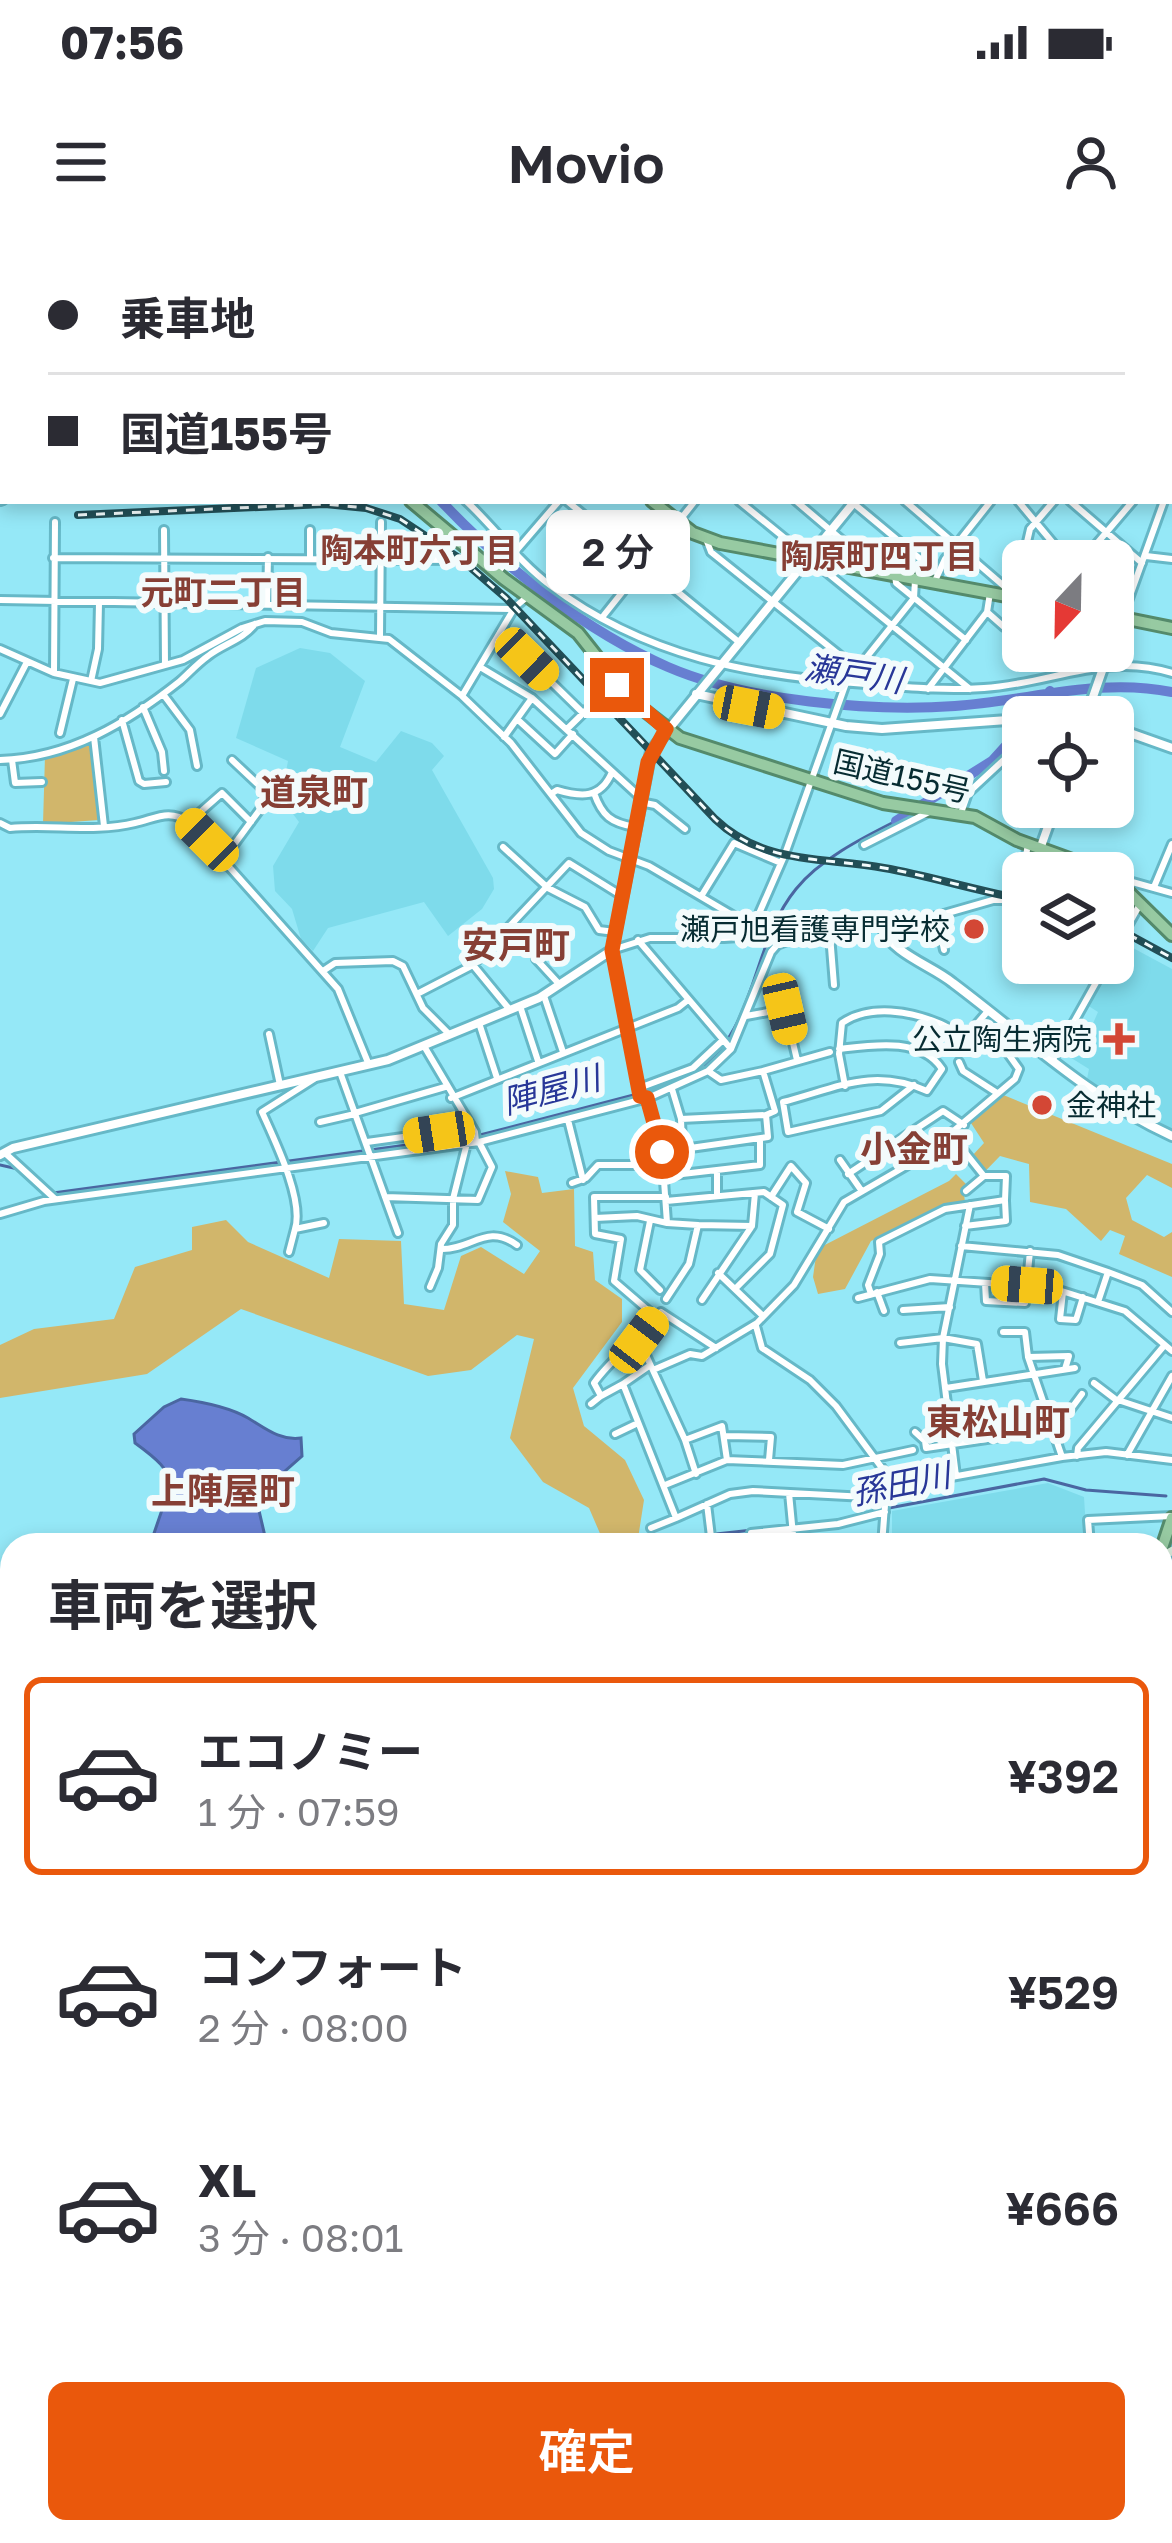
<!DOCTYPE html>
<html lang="ja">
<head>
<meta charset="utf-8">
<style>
  :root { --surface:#fff; --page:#f2f2f3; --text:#2b2b33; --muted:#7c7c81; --line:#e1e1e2; --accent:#ea580c }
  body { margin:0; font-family:"Golos Text","Noto Sans JP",sans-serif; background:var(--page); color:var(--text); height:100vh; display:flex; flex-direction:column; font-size:45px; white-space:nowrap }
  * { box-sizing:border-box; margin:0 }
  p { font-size:39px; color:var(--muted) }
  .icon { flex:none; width:66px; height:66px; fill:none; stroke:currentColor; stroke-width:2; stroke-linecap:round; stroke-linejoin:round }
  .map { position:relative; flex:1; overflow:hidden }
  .panel { position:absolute; left:0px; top:1293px; width:1173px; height:1011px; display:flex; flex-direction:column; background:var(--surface); border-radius:36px 36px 0 0; box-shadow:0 6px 18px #0003 }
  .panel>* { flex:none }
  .guide { position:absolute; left:0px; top:0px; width:1173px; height:264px; box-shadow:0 6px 18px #0003; display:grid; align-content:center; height:264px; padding:0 48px; background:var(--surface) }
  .needle { width:78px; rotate:202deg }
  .tools { position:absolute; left:1002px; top:300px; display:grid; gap:24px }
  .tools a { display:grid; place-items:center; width:132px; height:132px; border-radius:18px; background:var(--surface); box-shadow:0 6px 18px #0003; font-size:60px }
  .end { position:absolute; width:54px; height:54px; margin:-27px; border:15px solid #ea580c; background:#fff; box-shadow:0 0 0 6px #fff }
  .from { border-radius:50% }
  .bubble { position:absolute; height:84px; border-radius:18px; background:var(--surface); box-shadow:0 6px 18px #0003; font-size:39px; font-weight:600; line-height:84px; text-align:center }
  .car { position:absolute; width:36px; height:72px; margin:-36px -18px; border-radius:15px; box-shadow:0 0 9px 3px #0007; background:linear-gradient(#f5c518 24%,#345 0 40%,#f5c518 0 76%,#345 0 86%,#f5c518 0) }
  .guide b { display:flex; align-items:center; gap:42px; height:114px; font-size:45px }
  .guide b+b { border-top:3px solid var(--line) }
  .guide i { width:30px; height:30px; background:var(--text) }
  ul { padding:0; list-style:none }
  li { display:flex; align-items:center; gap:36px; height:198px; margin:0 24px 18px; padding:0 24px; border:6px solid transparent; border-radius:18px }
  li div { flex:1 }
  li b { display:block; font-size:45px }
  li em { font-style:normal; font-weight:600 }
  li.on { border-color:var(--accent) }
  li>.icon { width:108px; height:108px; stroke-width:1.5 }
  h2 { padding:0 48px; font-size:54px; line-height:144px }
  .cta { display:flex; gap:24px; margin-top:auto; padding:24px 48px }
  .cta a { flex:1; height:138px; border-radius:18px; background:var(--accent); color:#fff; font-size:48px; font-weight:600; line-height:138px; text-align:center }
  .status { display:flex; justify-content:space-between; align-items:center; height:84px; padding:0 60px; background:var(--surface); direction:ltr }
  .status svg { height:33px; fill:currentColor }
  header { display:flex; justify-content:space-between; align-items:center; height:156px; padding:0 48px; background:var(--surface); font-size:54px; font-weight:600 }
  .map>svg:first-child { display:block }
  .built { fill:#7edbeb }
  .green { fill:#d1b66b }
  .water { fill:#677fd1; stroke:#4a66a1; stroke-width:3 }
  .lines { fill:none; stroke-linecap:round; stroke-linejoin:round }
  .stream { stroke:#4a66a1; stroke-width:3 }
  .river { stroke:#677fd1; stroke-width:10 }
  .minor-casing { stroke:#66b8c7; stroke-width:12 }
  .tertiary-casing { stroke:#66b8c7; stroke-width:14 }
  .secondary-casing { stroke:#66b8c7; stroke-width:14 }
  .primary-casing { stroke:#548a6b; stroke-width:15 }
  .trunk-casing { stroke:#548a6b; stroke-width:16 }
  .minor { stroke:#fff; stroke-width:6 }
  .tertiary { stroke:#fff; stroke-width:8 }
  .secondary { stroke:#d8ebdc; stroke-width:8 }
  .primary { stroke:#b1d7b9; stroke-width:9 }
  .trunk { stroke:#97caa2; stroke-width:10 }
  .rail-casing { stroke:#224f57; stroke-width:8 }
  .rail { stroke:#f3fbfc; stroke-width:3; stroke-dasharray:9; stroke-linecap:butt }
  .route { stroke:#ea580c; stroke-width:15 }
  .poi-dot { fill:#d34735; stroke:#f3fbfc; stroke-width:4.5 }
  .labels { text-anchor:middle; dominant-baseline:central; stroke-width:12; stroke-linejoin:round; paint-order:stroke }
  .street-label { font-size:30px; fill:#072c32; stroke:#f3fbfc }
  .poi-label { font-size:30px; fill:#072c32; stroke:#f3fbfc; text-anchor:end }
  .neighbourhood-label { font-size:33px; font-weight:bold; fill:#863f35; stroke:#f3fbfc }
  .water-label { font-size:33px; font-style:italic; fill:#283798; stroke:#f3fbfc }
  .quarter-label { font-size:36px; font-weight:bold; fill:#863f35; stroke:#f3fbfc }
</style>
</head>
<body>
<div class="status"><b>07:56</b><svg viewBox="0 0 49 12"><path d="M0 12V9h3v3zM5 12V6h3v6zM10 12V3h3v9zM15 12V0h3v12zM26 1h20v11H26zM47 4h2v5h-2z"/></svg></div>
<header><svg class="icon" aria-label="menu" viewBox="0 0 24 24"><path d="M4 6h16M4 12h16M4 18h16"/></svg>Movio<svg class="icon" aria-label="person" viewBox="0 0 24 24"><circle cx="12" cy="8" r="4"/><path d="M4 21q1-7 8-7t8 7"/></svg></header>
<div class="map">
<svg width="1172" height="2303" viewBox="0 0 1172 2303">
  <rect width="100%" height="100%" fill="#95e8f7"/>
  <path class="built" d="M300 408 330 413 365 441 340 507 376 522 401 491 432 503 444 516 432 530 493 638 494 649 482 669 448 696 424 662 328 688 313 711 301 699 292 669 275 651 273 626 299 582 281 558 288 521 236 498 256 428Z
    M1120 701 1172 729V891L1139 875 1087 839 1089 829 1060 811 1077 781 1091 788 1098 772 1087 765 1108 723H1113Z
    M1048 1243 1084 1257 1087 1305H892V1271Z"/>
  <path class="green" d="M92 501 99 580 43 584 45 516 60 515Z
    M1001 854 1172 924V948L1147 935 1126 958 1132 980 1164 997 1172 992V1037L1119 1014 1125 996 1110 990 1101 1001 1066 969 1030 962 1029 924 1000 916 964 953 965 963 943 968 871 1001 845 1049 818 1054 813 1037 817 1009 949 941 956 934 968 946 983 931 972 916 984 903 971 883Z
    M505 931 538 937 542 953 574 949 575 1006 593 1012 595 1040 622 1059V1082L573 1148 584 1186 625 1220 644 1260 637 1305H605L589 1268 543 1242 510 1198 534 1099 517 1095 471 1130 428 1136 241 1069 147 1134 0 1158V1105L34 1089 114 1079 135 1027 192 1010V987L226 980 248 1002 329 1038 339 999 401 1001 404 1064 444 1070 461 1016 481 1007 524 1034 540 1011 503 982 511 954Z
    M419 2292H584V2303H419Z
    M591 2292H888L876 2296 877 2303H591Z"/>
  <path class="water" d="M181 1159C203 1162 229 1167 248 1178 265 1188 280 1201 301 1198L302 1216 267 1247 257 1262 267 1305H150L163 1267 175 1253C172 1230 153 1216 135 1203L134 1194 164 1167Z"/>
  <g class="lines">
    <path class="stream" d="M693 834C758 793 750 705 796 649 819 620 862 598 896 581
      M0 925 18 929
      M53 953 480 895 668 846
      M889 1268 1044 1239 1086 1250 1166 1256
      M716 1294 834 1281 880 1270"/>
    <path class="river" d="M0 244H3
      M441 261C501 325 587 392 668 427 747 461 871 472 955 466 1029 461 1098 437 1172 452
      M1031 477 1050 451
      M896 581 992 521 1023 487
      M1003 2292 1006 2303"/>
    <defs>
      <path id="minor" d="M258 0 260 3
        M542 0 591 3
        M460 3 463 0
        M675 3 676 0
        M1017 3 1019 0
        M1159 3 1160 0
        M0 8 3 10
        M1170 28 1172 27
        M0 29H3
        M0 55 3 54
        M1170 69V75
        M1170 170 1172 169
        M1170 254H1172
        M466 261C494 287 519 322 550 345 645 417 751 436 866 444 906 447 944 451 984 448 1050 444 1106 412 1172 433
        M567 261 740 403
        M739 261 970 449
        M796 261 876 329
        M905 261 1005 347 1007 356
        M1018 261 1068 321
        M1070 261 1142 323
        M852 262 936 332
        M164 290 165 425
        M310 290V319
        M706 299 711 312 857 429
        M1146 316 1172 319
        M53 318 462 320 475 315
        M1082 321 1133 261
        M497 333 559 261
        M895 335 896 343 966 400
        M1113 339 1132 346
        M934 343 945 319 991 261
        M1014 358 1030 289 1054 261
        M0 360 514 369
        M267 363 268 317
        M987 372 1004 387 1023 392
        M604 375 695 261
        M1122 378 1164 261
        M500 392 583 473
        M380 396 381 282
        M0 409 54 433 100 443 183 420 242 388 265 381 302 382 331 393 389 399 462 456 511 503 581 593 609 611 649 626 756 689
        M480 427 532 458 641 558
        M54 433 55 282
        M91 441 98 409 99 363
        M928 449 987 372 990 353
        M163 454 190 490 197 526
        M462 456 515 367 527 357
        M143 467 162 512 164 531
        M0 474 27 422
        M517 479 555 514 573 494
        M122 480 139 541 144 544 166 542
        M567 489 615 442
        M60 493 73 439
        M94 497 104 586
        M504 497 532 458
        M0 520C69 518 127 483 180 441 189 433 198 423 208 416 223 404 243 400 255 384
        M12 520 15 543 42 542
        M594 553C602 576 611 583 635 587
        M551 554 557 550C581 557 601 559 612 532
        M640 562 655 565 685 589
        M961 573 968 553 1023 502
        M189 582 222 553 251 582
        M0 583 10 588C50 584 95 593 135 583 157 578 169 569 189 582L338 749 369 825
        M864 605 931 571
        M503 607 548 648 585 667 599 690 615 692
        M225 617 261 568 266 552 232 520
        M1023 633 1028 604
        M1118 638 1172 653
        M1154 647 1172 604
        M702 655 734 603 781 623
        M937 676 944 710
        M754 685 785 614 846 443 914 358 915 340
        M830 695 834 745
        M638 700 731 809
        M1113 712 1139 666
        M536 719 559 744
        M473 725 510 770
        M323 731 335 723 393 721 403 726 423 768 450 795
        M417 754 473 725 569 623 622 656
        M544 756 563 812
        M520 766 538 821
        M746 776 785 769 797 820
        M479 783 497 838
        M269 794 280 845
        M424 806 475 892 476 902
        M839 809C873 805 921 797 942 829L927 851C873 827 837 848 783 862L788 892 881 871 914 845
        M1052 821 1107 723
        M959 822 963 831 997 853
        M763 831 830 812
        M340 832 385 957 478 960 492 927 479 902
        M314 839 262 872C275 901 304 960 295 989L324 983
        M845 846 839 814 842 783C870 764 911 771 941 784 952 789 955 794 969 793L988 771
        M639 848 693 828 723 800
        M672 849 681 879 682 907
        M451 858 678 768 688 760
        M648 858 662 912 667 983 698 985 689 1024 666 1059
        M641 860 612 710 650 698H724L739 697 756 689 830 694 937 676 993 660H1009L1023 652
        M355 873 445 847
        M681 879 766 875
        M568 880 583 940
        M320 882 355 874
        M952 896 984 936 966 951
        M367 902 439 892 465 878
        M893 904 908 924
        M662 912 768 897 766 875 775 871 763 831 721 840 708 831
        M5 913 54 958
        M840 920 861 950
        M717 930V956
        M848 934 943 871 964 885
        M665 936 760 925V900
        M572 943 586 938 598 925H664
        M385 957 398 993
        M771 957 791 926 806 943 797 972 829 989
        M666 961 764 952 783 965 770 1014 735 1049
        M0 974 44 961 479 902 648 858 708 831 731 809 771 712 777 705 795 698 798 691
        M595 978 637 976 667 983
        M650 981 640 1030 660 1050
        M698 985 752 986
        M965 986 1006 981 1005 961
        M961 1006 1058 1015 1108 1032 1098 1062
        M441 1009C471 1010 487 983 517 1005
        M289 1012 295 989
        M1108 1032 1142 1045 1172 1072
        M718 1033 763 1076
        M985 1043 986 1061 1025 1063 1030 1011
        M430 1047 438 1028 441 1004 453 985V959L467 903
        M877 1052 884 1071
        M1063 1052 1060 1079 1076 1080 1083 1057
        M871 1054 868 1045 880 1014 879 1002 945 969 1005 960 1006 936H984
        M858 1058 930 1039 1049 1047 1125 1071 1172 1111
        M702 1060 752 986 755 953
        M903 1070 950 1067
        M657 1078 614 1041 621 999 595 994 594 957H666
        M756 1086 762 1108 810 1140 836 1166 896 1247
        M1003 1092H1025L1028 1117
        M639 1100 685 1200 696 1234
        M900 1103 943 1098 977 1104 983 1141
        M716 1108 661 1072C640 1099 614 1115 594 1143L601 1156 623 1144 676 1278 730 1254 753 1251 866 1257 896 1247 1062 1217 1106 1212 1172 1220
        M653 1130 690 1114 702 1116 757 1083 794 1045 844 962 925 915 1015 839 1019 829 1004 808 1011 790
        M1094 1143 1115 1159 1172 1178
        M623 1144 649 1126
        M946 1148 1075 1128
        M591 1164 601 1156
        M915 1192 925 1201 926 1208 1056 1189 1082 1154
        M615 1194 638 1183
        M726 1196 771 1197 769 1220
        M685 1200 722 1186 727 1220
        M1127 1215 1172 1136
        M1077 1216 1078 1208 1163 1107
        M1062 1217 1028 1117 1069 1116 1065 1129
        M956 1236 942 1124 943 1098 970 965
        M665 1245 727 1220 843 1225 913 1210
        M789 1253 794 1305
        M707 1264 712 1305
        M651 1288 676 1278
        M751 1293 838 1284 885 1272
        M669 1305 710 1298
        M882 1305 886 1252
        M1090 1305 1088 1280 1172 1276
        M1161 1330 1172 1335
        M1161 1393 1172 1397
        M1161 1466 1172 1471
        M1161 1496 1172 1483
        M1161 1558 1172 1574
        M1161 1615 1172 1616
        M1161 1650 1172 1652
        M1161 1688 1172 1690
        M1161 1726 1172 1728
        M1161 1763 1172 1768
        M1161 1804 1172 1784
        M1163 1887 1172 1868
        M1161 1951 1172 1943
        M1161 1960 1172 1963
        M1161 2058 1172 2061
        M1161 2216 1172 2214
        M1161 2259 1172 2257
        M140 2292 142 2303
        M164 2295 173 2303
        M1115 2302 1172 2294
        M156 2303 167 2292
        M284 2303 297 2292
        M337 2303 345 2292
        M887 2303 885 2297 895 2294"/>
      <path id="tertiary" d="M1045 3 1047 0
        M1113 401 1122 378
        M696 454 846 486 882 489 1023 479
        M1064 477H1071
        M1086 477 1109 411
        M1113 487 1172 508
        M1040 609 1055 567
        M882 687C892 714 931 725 953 743 1025 797 1089 858 1172 896
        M0 915 13 908 388 820 539 758 612 710 651 511 855 261
        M1161 2009 1172 2012
        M1161 2169 1172 2167"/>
      <path id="secondary" d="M0 228 3 227
        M0 260 3 259
        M1161 1317 1172 1311
        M0 2176 12 2171"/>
      <path id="primary" d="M61 3 62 0"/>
      <path id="trunk" d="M0 120 3 121
        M411 261 504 339 578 393 631 460 680 498 883 563 975 577 1017 600 1108 633
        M652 261 693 293 720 303 1023 359
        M1113 376 1172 388
        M1113 637 1172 695
        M1161 1311 1172 1278
        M1017 2292 1020 2303"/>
    </defs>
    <use href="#minor" class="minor-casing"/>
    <use href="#tertiary" class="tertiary-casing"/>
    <use href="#secondary" class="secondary-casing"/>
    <use href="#primary" class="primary-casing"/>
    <use href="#trunk" class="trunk-casing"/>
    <use href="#minor" class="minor"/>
    <use href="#tertiary" class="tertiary"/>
    <use href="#secondary" class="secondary"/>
    <use href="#primary" class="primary"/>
    <use href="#trunk" class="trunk"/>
    <defs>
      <path id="rail" d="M78 275 325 264 366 268 400 279 462 320 506 358 715 579C763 625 823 617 884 628 931 636 976 651 1023 659
        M1113 686 1172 718"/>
    </defs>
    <use href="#rail" class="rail-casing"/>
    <use href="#rail" class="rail"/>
  </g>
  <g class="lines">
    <path class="route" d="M617 445 666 489 648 522 612 710 640 856 647 858 662 912"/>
  </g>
  <g class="poi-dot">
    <circle cx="974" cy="689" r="12"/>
    <path d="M1113 781h12v12h12v12h-12v12h-12v-12h-12v-12h12z"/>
    <circle cx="1042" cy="865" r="12"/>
  </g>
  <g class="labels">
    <g class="street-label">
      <text transform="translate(902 536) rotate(13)">国道155号</text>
    </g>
    <g class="poi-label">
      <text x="950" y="689">瀬戸旭看護専門学校</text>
      <text x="1092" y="799">公立陶生病院</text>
      <text x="1066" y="865" text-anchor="start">金神社</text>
    </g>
    <g class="neighbourhood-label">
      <text x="419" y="309">陶本町六丁目</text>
      <text x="879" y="315">陶原町四丁目</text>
      <text x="223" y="351">元町二丁目</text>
    </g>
    <g class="water-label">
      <text transform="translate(854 433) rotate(8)">瀬戸川</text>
      <text transform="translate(551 849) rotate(-15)">陣屋川</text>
      <text transform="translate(901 1243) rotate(-11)">孫田川</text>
    </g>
    <g class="quarter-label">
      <text x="314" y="551">道泉町</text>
      <text x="516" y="704">安戸町</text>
      <text x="914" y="908">小金町</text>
      <text x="998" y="1181">東松山町</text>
      <text x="223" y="1250">上陣屋町</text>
    </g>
  </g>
</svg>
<div class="tools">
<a><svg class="needle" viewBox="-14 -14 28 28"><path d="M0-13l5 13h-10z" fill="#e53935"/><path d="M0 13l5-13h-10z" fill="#7c7c81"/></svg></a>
<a><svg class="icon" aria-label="locate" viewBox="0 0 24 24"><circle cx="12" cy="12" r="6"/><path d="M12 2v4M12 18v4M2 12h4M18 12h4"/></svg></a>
<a><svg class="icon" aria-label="layers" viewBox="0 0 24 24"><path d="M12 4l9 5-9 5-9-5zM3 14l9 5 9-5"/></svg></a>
</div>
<i class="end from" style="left:662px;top:912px"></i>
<i class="end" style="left:617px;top:445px"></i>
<div class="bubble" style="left:546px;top:270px;width:144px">2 分</div>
<i class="car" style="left:527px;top:419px;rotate:134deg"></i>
<i class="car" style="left:749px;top:467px;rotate:101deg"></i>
<i class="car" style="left:207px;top:600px;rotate:315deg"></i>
<i class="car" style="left:785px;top:769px;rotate:167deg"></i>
<i class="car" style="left:439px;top:892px;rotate:261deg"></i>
<i class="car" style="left:1027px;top:1045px;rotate:274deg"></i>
<i class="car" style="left:639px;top:1100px;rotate:37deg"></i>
<div class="guide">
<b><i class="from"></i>乗車地</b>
<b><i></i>国道155号</b>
</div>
<section class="panel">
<h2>車両を選択</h2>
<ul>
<li class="on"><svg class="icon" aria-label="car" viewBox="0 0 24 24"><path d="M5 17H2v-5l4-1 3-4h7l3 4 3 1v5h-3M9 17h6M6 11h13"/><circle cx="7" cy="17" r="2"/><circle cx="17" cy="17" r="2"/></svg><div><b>エコノミー</b><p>1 分 · 07:59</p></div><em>¥392</em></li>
<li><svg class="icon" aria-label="car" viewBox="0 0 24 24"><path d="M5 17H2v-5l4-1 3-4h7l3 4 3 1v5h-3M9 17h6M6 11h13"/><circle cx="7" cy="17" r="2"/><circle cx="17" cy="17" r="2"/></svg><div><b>コンフォート</b><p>2 分 · 08:00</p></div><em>¥529</em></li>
<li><svg class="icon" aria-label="car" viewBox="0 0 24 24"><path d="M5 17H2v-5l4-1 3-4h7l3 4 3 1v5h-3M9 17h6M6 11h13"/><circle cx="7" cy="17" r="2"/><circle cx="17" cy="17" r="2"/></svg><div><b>XL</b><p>3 分 · 08:01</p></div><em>¥666</em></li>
</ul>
<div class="cta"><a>確定</a></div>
</section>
</div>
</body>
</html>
